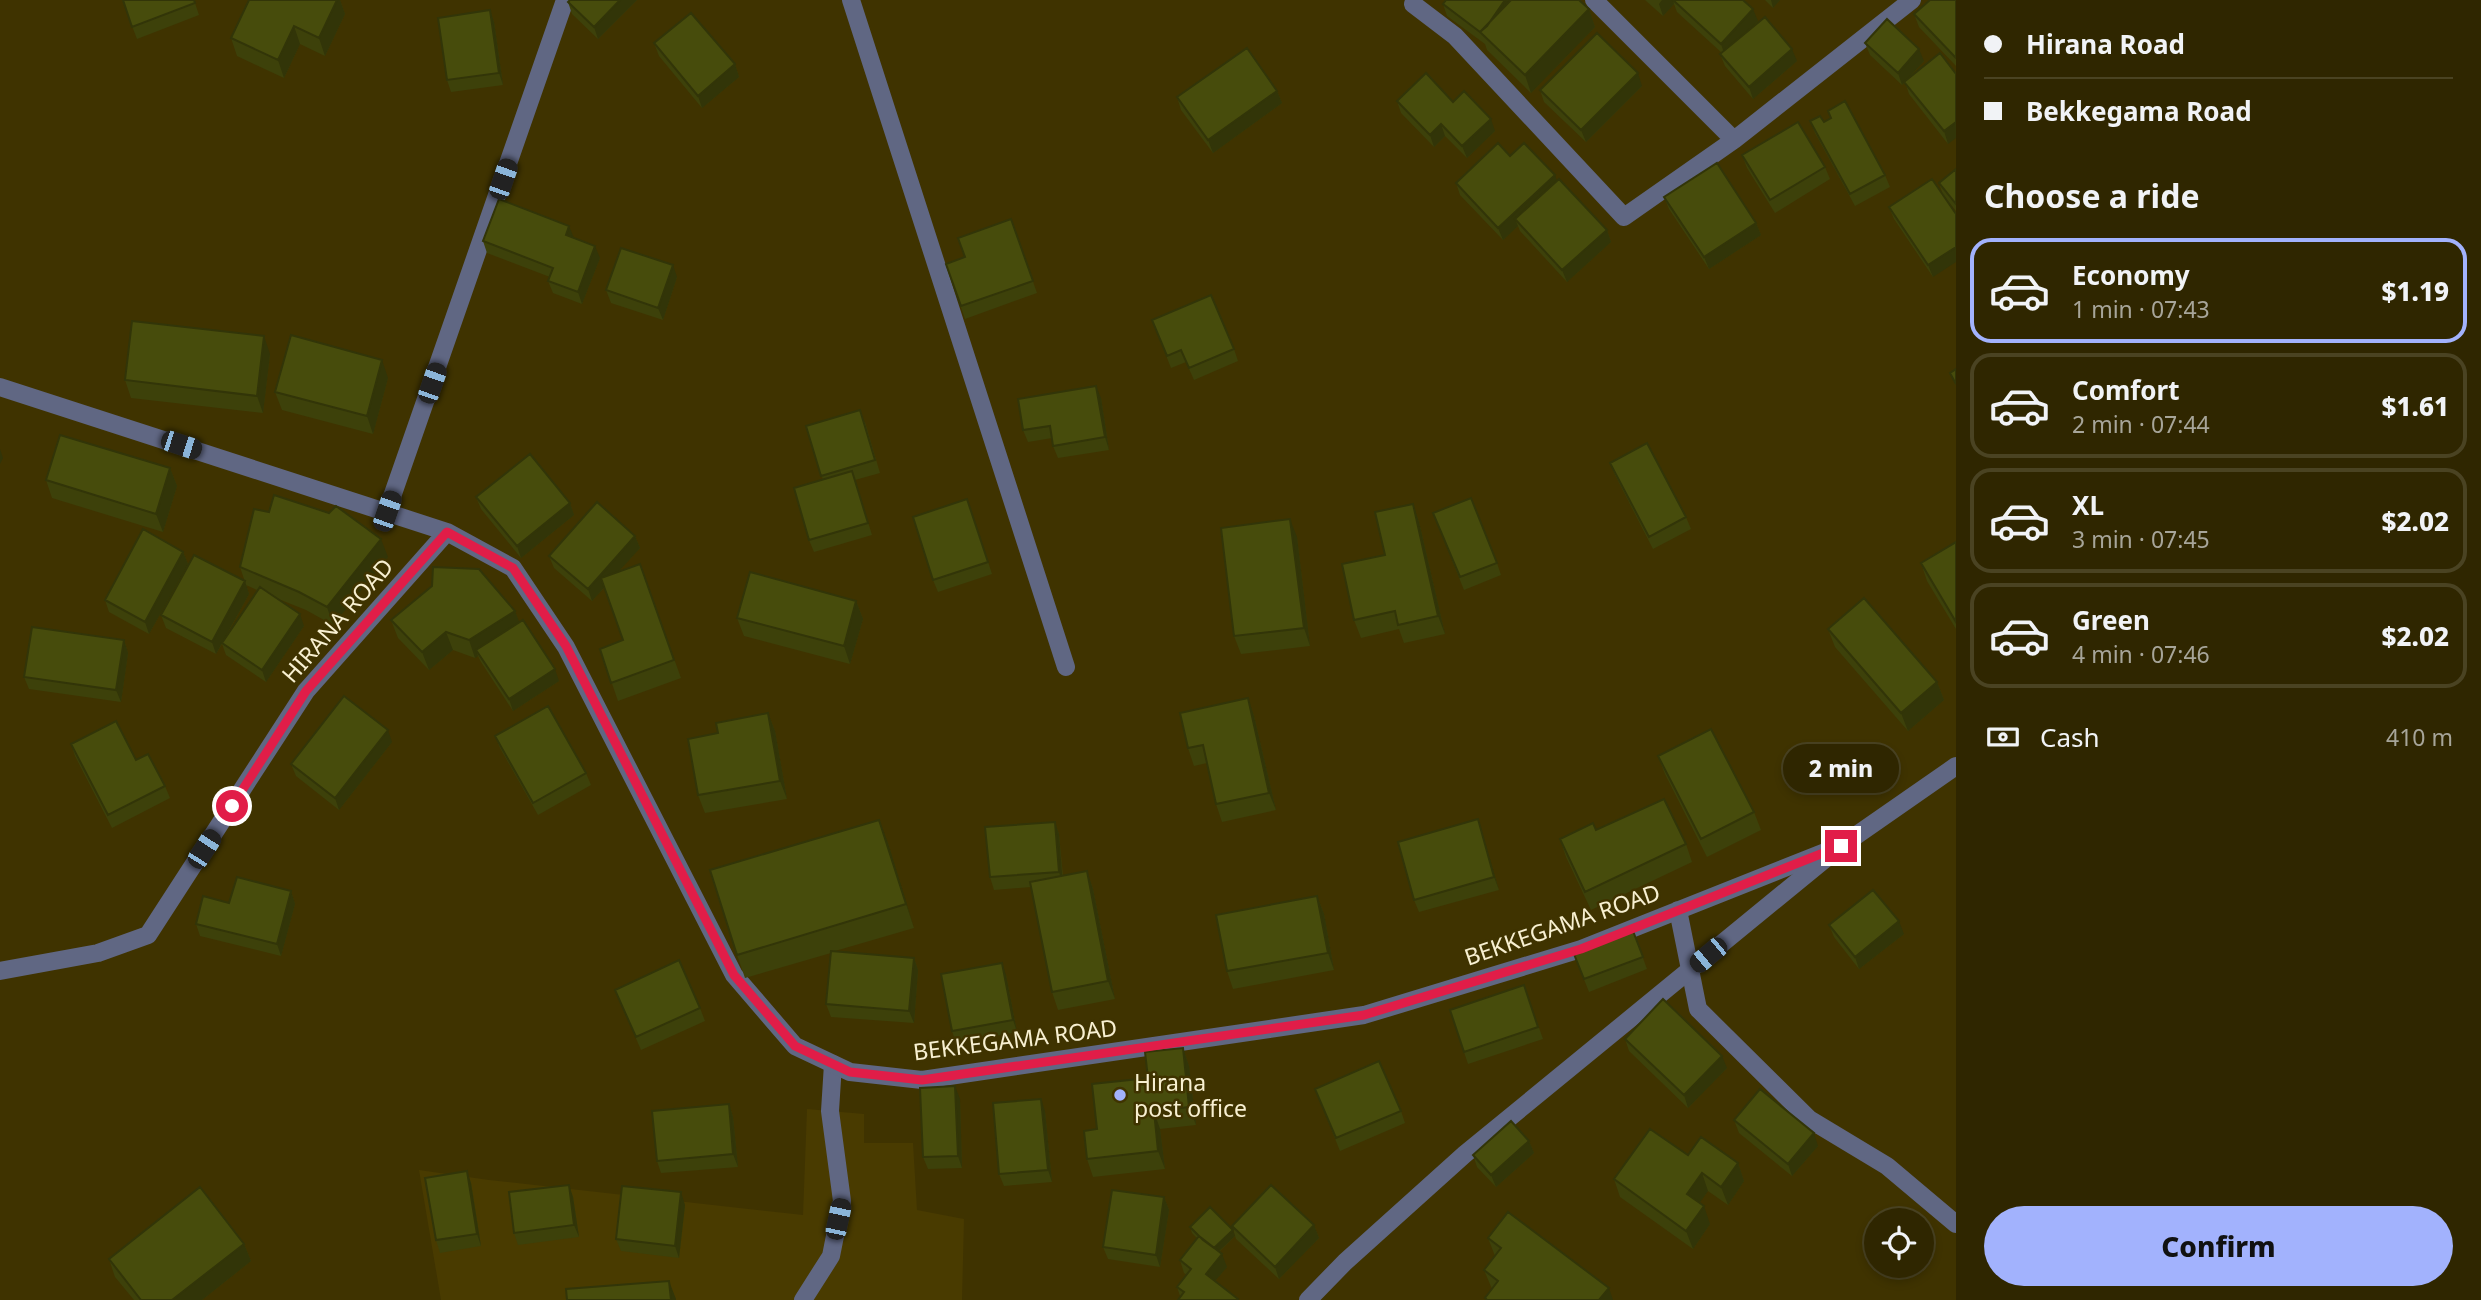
<!DOCTYPE html>
<html lang="en">
<head>
<meta charset="utf-8">
<style>
  :root { --surface:#2f2600; --page:#372e0a; --text:#f1f3f6; --muted:#a7a599; --line:#4a4322; --accent:#a2b2fd }
  body { margin:0; font-family:"Noto Sans",sans-serif; background:var(--page); color:var(--text); height:100vh; display:flex; flex-direction:column; font-size:26px; white-space:nowrap }
  * { box-sizing:border-box; margin:0 }
  p { font-size:23px; color:var(--muted) }
  .icon { flex:none; width:38px; height:38px; fill:none; stroke:currentColor; stroke-width:2; stroke-linecap:round; stroke-linejoin:round }
  .map { position:relative; flex:1; overflow:hidden }
  .panel { display:flex; flex-direction:column; background:var(--surface); width:525px }
  .panel>* { flex:none }
  .hud { display:grid; align-content:center; height:154px; padding:0 28px; background:var(--surface) }
  .fabs { position:absolute; left:1864px; top:1208px; display:grid; gap:14px }
  .fabs a { display:grid; place-items:center; width:70px; height:70px; border-radius:50%; background:var(--surface); box-shadow:0 4px 10px #0003,0 0 0 2px var(--line); font-size:35px }
  .end { position:absolute; width:32px; height:32px; margin:-16px; border:9px solid #e11d48; background:#fff; box-shadow:0 0 0 4px #fff }
  .from { border-radius:50% }
  .bubble { position:absolute; height:49px; border-radius:24px; background:var(--surface); box-shadow:0 4px 10px #0003,0 0 0 2px var(--line); font-size:23px; font-weight:800; line-height:49px; text-align:center }
  .car { position:absolute; width:21px; height:42px; margin:-21px -10px; border-radius:9px; box-shadow:0 0 5px 2px #0007; background:linear-gradient(#222 24%,#8ab4d8 0 40%,#222 0 76%,#8ab4d8 0 86%,#222 0) }
  .hud b { display:flex; align-items:center; gap:24px; height:66px; font-size:26px }
  .hud b+b { border-top:2px solid var(--line) }
  .hud i { width:18px; height:18px; background:var(--text) }
  ul { padding:0; list-style:none }
  li { display:flex; align-items:center; gap:21px; height:105px; margin:0 14px 10px; padding:0 14px; border:4px solid var(--line); border-radius:21px }
  li div { flex:1 }
  li b { display:block; font-size:26px }
  li em { font-style:normal; font-weight:800 }
  li.active { border-color:var(--accent) }
  li>.icon { width:63px; height:63px; stroke-width:1.5 }
  h2 { padding:0 28px; font-size:32px; line-height:84px }
  .pay { display:flex; align-items:center; gap:18px; height:77px; padding:0 28px; font-size:26px }
  .pay p { margin-inline-start:auto }
  .action { display:flex; gap:14px; margin-top:auto; padding:14px 28px }
  .action a { flex:1; height:80px; border-radius:42px; background:var(--accent); color:#111; font-size:28px; font-weight:800; line-height:80px; text-align:center }
  main { display:flex; flex:1; min-height:0 }
  .map>svg:first-child { display:block }
  .built { fill:#493b00 }
  .lines { fill:none; stroke-linecap:round; stroke-linejoin:round }
  .service { stroke:#606783; stroke-width:18 }
  .minor { stroke:#606783; stroke-width:18 }
  .tertiary { stroke:#606783; stroke-width:18 }
  .wall { fill:#3d410a }
  .shaded-wall { fill:#323508 }
  .building { fill:#474c0c; stroke:#323508; stroke-width:2 }
  .route { stroke:#e11d48; stroke-width:9 }
  .poi-dot { fill:#a2b2fd; stroke:#3f3300; stroke-width:2.5 }
  .labels { text-anchor:middle; dominant-baseline:central; stroke-width:5; stroke-linejoin:round; paint-order:stroke }
  .street-label { font-size:23px; fill:#f8f0d1; stroke:#3f3300 }
  .poi-label { font-size:23px; fill:#f8f0d1; stroke:#3f3300; text-anchor:start }
</style>
</head>
<body>
<main>
<div class="map">
<svg width="1956" height="1300" viewBox="0 0 1956 1300">
  <rect width="100%" height="100%" fill="#3f3300"/>
  <path class="built" d="M807 1109 864 1114V1143H913L917 1210 964 1219 962 1300H441L419 1170 489 1180 803 1215Z"/>
  <g class="lines">
    <path class="service" d="M803 1300 831 1256 842 1201 830 1111 833 1064"/>
    <path class="minor" d="M851 0 1066 667
      M1594 0 1734 140
      M1413 4 1455 36 1624 217 1734 140 1912 0
      M0 387 447 532 513 568 566 647 734 975 795 1046 850 1072 922 1080 1364 1015 1581 949 1835 848
      M387 511 565 0
      M1678 910 1698 1009 1809 1119 1887 1166 1956 1224
      M0 971 98 953 148 935 306 691 447 532"/>
    <path class="tertiary" d="M1308 1300 1345 1262 1465 1154 1841 846 1956 766"/>
  </g>
  <path class="wall" d="M122 0H194L199 15 137 39Z
    M249 0H340L345 14 325 56 300 44 284 78 237 56 231 38Z
    M570 0H637L598 39 572 14 568 2Z
    M1645 0H1743L1758 21 1755 25 1797 61 1753 99 1725 66 1720 54 1722 53 1677 12 1674 4 1663 16Z
    M1765 0H1780L1773 8Z
    M1956 0V66L1919 27 1914 14Z
    M1443 4 1589 9 1595 27 1531 93 1487 50 1485 44 1447 16Z
    M490 10 494 22 503 85 451 92 447 80Z
    M654 43 735 64 739 77 702 108 659 56Z
    M1865 43 1924 61 1907 80 1956 74 1948 144 1909 94 1905 82 1902 85 1870 55Z
    M1642 86 1586 142 1544 102 1540 90Z
    M1277 91 1282 103 1213 153 1181 110 1177 97Z
    M1397 101 1453 102 1495 131 1467 158 1445 136 1434 147 1401 113Z
    M1828 111 1885 175 1890 187 1855 206 1815 133 1810 121 1824 122 1831 118Z
    M1742 155 1825 167 1830 179 1775 213 1747 168Z
    M1510 156 1557 181 1607 230 1611 242 1567 282 1520 231 1518 226 1503 240 1460 195 1456 183Z
    M1956 169V211L1943 195 1939 183Z
    M1932 179 1933 277 1894 219 1889 207Z
    M1664 197 1756 223 1761 235 1709 269 1669 209Z
    M1011 219 1037 293 965 319 946 264 965 257Z
    M574 238 600 258 582 304 553 293 548 281 550 277 487 253 483 241Z
    M677 277 663 320 611 303 606 290Z
    M1152 320 1234 349 1238 361 1194 380 1186 362 1171 368Z
    M270 354 263 413 131 398 125 380Z
    M388 378 373 434 282 410 275 392Z
    M1101 398 1109 450 1058 458 1053 446 1052 438 1028 442 1023 430Z
    M865 422 880 473 855 480 872 535 814 552 809 540 823 480 806 426Z
    M1610 463 1686 517 1691 529 1653 549 1615 475Z
    M170 468 177 486 163 532 52 498 46 480Z
    M476 497 570 503 574 515 521 558 481 509Z
    M1413 504 1419 522 1445 634 1404 643 1399 629 1361 638 1354 620 1385 555Z
    M972 512 992 574 938 592 933 580Z
    M1433 513 1497 563 1501 575 1464 590Z
    M635 536 640 548 619 571 640 564 681 678 618 701 600 649 623 640 604 588 592 601 554 568 549 556Z
    M1297 537 1310 646 1241 654 1234 636Z
    M1956 542V629L1927 581 1921 563Z
    M183 552 188 564 149 634 109 612 105 600Z
    M388 557 333 625 306 610 276 598 304 626 266 682 226 655 222 644 216 654 166 628 161 615 245 581 249 594 224 640 257 590 246 585 240 567Z
    M856 601 863 619 850 664 744 636 737 618Z
    M515 611 519 622 559 681 513 711 481 662 478 656 475 658 453 650 429 670 398 638 391 620Z
    M1828 629 1937 682 1944 700 1908 731 1835 647Z
    M124 640 128 653 121 702 29 689 24 677Z
    M1248 698 1254 716 1276 810 1222 822 1216 804 1207 763 1194 766 1188 748Z
    M768 713 775 731 787 799 705 813 698 795 718 733Z
    M495 736 586 773 591 785 538 815 500 748Z
    M392 742 339 810 296 776 291 764Z
    M71 744 136 760 165 786 170 798 112 828 75 756Z
    M1658 756 1754 812 1761 830 1707 857 1665 774Z
    M1478 819 1499 890 1419 912 1414 900Z
    M879 820 888 843 914 928 835 951 914 958 918 970 914 1023 831 1017 826 1004 831 953 745 978 737 955Z
    M1055 822 1059 834 1063 876 1087 871 1093 889 1115 999 1058 1010 1052 992 1031 887 994 890 990 877Z
    M1596 830 1686 844 1692 862 1591 910 1566 857 1560 839Z
    M291 891 295 904 281 956 200 936 196 924Z
    M1317 896 1324 914 1334 970 1233 989 1227 971Z
    M1829 925 1904 934 1859 969 1834 937Z
    M1633 931 1647 969 1589 992 1574 954Z
    M1006 975 1017 1032 956 1043 952 1031Z
    M1524 985 1543 1039 1468 1064 1450 1010Z
    M615 990 700 1008 705 1021 641 1050Z
    M1625 1039 1727 1068 1688 1108 1629 1051Z
    M1183 1048 1189 1066 1196 1125 1160 1129 1165 1169 1093 1177 1087 1159 1097 1129 1148 1078Z
    M1315 1089 1401 1111 1405 1123 1340 1151Z
    M960 1099 962 1168 928 1169 923 1157Z
    M729 1104 733 1117 738 1167 661 1173 657 1161Z
    M1045 1111 1052 1182 1004 1186 999 1174Z
    M1734 1120 1818 1146 1792 1176 1739 1133Z
    M1529 1141 1534 1153 1496 1187 1477 1167 1473 1155Z
    M1688 1155 1738 1163 1744 1181 1728 1205 1708 1191 1699 1203 1710 1224 1693 1249 1620 1197 1614 1179Z
    M467 1171 471 1183 481 1246 440 1253 436 1240Z
    M569 1185 573 1197 579 1237 518 1245 514 1233Z
    M1164 1197 1169 1210 1160 1267 1108 1259 1103 1247Z
    M685 1205 679 1258 621 1251 616 1239Z
    M1314 1225 1319 1238 1279 1279 1236 1239 1232 1226Z
    M1190 1227 1235 1236 1219 1252 1227 1267 1215 1281 1180 1296 1177 1287 1187 1275 1184 1273 1180 1260 1197 1238 1192 1233Z
    M1488 1238 1613 1300H1486L1485 1298 1492 1289 1484 1270 1495 1256Z
    M244 1244 251 1261 202 1300H134L115 1277 109 1259Z"/>
  <path class="shaded-wall" d="M337 0H340L345 14 325 56 319 38Z
    M620 0H637L598 39 594 27Z
    M1505 0H1519L1481 33Z
    M1662 0H1673L1674 4 1663 16 1659 4Z
    M1771 0H1780L1773 8Z
    M1589 9 1595 27 1531 93 1525 75Z
    M1753 9 1758 21 1725 56 1721 44Z
    M490 10 494 22 503 85 499 73Z
    M294 26 300 44 284 78 278 60Z
    M1792 49 1797 61 1753 99 1749 87Z
    M1919 49 1924 61 1902 85 1898 73Z
    M735 64 739 77 702 108 698 96Z
    M1638 73 1642 86 1586 142 1581 130Z
    M1277 91 1282 103 1213 153 1208 140Z
    M1491 119 1495 131 1467 158 1462 146Z
    M1956 122V138L1948 144 1944 131Z
    M1441 124 1445 136 1434 147 1430 135Z
    M1555 175 1559 187 1515 219 1518 226 1503 240 1498 228Z
    M1756 223 1761 235 1709 269 1704 257Z
    M569 226 574 238 566 235Z
    M1607 230 1611 242 1567 282 1562 270Z
    M595 246 600 258 582 304 578 292Z
    M1956 247V262L1933 277 1928 265Z
    M673 265 677 277 663 320 658 308Z
    M264 336 270 354 263 413 257 396Z
    M382 360 388 378 373 434 367 416Z
    M1096 386 1101 398 1109 450 1105 437Z
    M0 449 3 458 0 464Z
    M170 468 177 486 163 532 156 514Z
    M570 503 574 515 521 558 517 546Z
    M1413 504 1419 522 1445 634 1438 616Z
    M1290 519 1297 537 1310 646 1304 628Z
    M635 536 640 548 592 601 588 589Z
    M381 539 388 557 333 625 327 607Z
    M183 552 188 564 149 634 145 622Z
    M245 581 249 594 216 654 212 642Z
    M856 601 863 619 850 664 844 646Z
    M515 611 522 629 476 650 478 656 475 658 469 640Z
    M300 614 304 626 266 682 262 670Z
    M446 632 453 650 429 670 422 652Z
    M124 640 128 653 121 702 116 690Z
    M555 669 559 681 513 711 509 699Z
    M1937 682 1944 700 1908 731 1901 713Z
    M1248 698 1254 716 1276 810 1269 793Z
    M768 713 775 731 787 799 780 781Z
    M388 730 392 742 339 810 335 798Z
    M1478 819 1482 832 1499 890 1494 877Z
    M879 820 888 843 914 928 906 904Z
    M1055 822 1059 834 1063 885 1059 872Z
    M1087 871 1093 889 1115 999 1108 981Z
    M291 891 295 904 281 956 277 944Z
    M1317 896 1324 914 1334 970 1328 953Z
    M1899 921 1904 934 1859 969 1855 957Z
    M914 958 918 970 914 1023 909 1011Z
    M1002 963 1006 975 1017 1032 1013 1020Z
    M1183 1048 1189 1066 1196 1125 1189 1107Z
    M1722 1056 1727 1068 1688 1108 1684 1095Z
    M955 1086 960 1099 962 1168 958 1156Z
    M1041 1099 1045 1111 1052 1182 1048 1170Z
    M729 1104 733 1117 738 1167 733 1154Z
    M1154 1111 1160 1129 1165 1169 1158 1151Z
    M1814 1133 1818 1146 1792 1176 1788 1164Z
    M1529 1141 1534 1153 1496 1187 1491 1175Z
    M1738 1163 1744 1181 1728 1205 1721 1187Z
    M467 1171 471 1183 481 1246 477 1234Z
    M1702 1173 1708 1191 1693 1212 1687 1194Z
    M569 1185 573 1197 579 1237 574 1225Z
    M681 1192 685 1205 679 1258 675 1246Z
    M1164 1197 1169 1210 1160 1267 1156 1255Z
    M1704 1206 1710 1224 1693 1249 1686 1231Z
    M1314 1225 1319 1238 1279 1279 1275 1267Z
    M1233 1230 1235 1236 1215 1255 1213 1249Z
    M244 1244 251 1261 202 1300H172Z
    M1222 1254 1227 1267 1210 1287 1206 1274Z
    M669 1281 676 1299V1300H671Z
    M1609 1288 1613 1300H1599Z"/>
  <path class="building" d="M123 0H194L195 3 132 27Z
    M249 0H337L319 38 294 26 278 60 231 38Z
    M570 0H620L594 27 568 2Z
    M1446 0H1505L1487 26 1480 32 1443 4Z
    M1511 0H1579L1589 9 1525 75 1480 32Z
    M1673 0H1743L1753 9 1721 44Z
    M1930 0H1956V58L1914 14Z
    M490 10 499 73 447 80 438 18Z
    M691 13 735 64 698 96 654 43Z
    M1765 17 1792 49 1749 87 1720 54Z
    M1887 19 1919 49 1898 73 1865 43Z
    M1597 33 1638 73 1581 130 1540 90Z
    M1247 48 1277 91 1208 140 1177 97Z
    M1940 53 1956 74V122L1944 131 1904 82Z
    M1426 73 1453 102 1464 91 1491 119 1462 146 1441 124 1430 135 1397 101Z
    M1845 101 1885 175 1850 194 1810 121 1820 116 1824 122 1831 118 1828 111Z
    M1798 122 1825 167 1770 200 1742 155Z
    M1498 143 1510 156 1524 143 1555 175 1498 228 1456 183Z
    M1717 163 1756 223 1704 257 1664 197Z
    M1956 169V204L1939 183Z
    M1559 179 1607 230 1562 270 1515 219Z
    M1932 179 1956 214V247L1928 265 1889 207Z
    M499 199 569 226 566 235 595 246 578 292 548 281 553 268 483 241Z
    M1011 219 1033 281 961 306 946 264 965 257 958 238Z
    M621 248 673 265 658 308 606 290Z
    M1211 295 1234 349 1189 368 1181 350 1167 356 1152 320Z
    M132 321 264 336 257 396 125 380Z
    M291 335 382 360 367 416 275 392Z
    M1956 369V384L1950 373Z
    M1096 386 1105 437 1053 446 1050 426 1023 430 1018 399Z
    M860 410 875 460 821 476 806 426Z
    M60 435 170 468 156 514 46 480Z
    M1647 443 1686 517 1649 537 1610 463Z
    M530 454 570 503 517 546 476 497Z
    M852 471 868 523 809 540 794 488Z
    M274 495 329 513 336 506 381 539 327 607 299 592 240 567 254 509 269 512Z
    M1471 498 1497 563 1460 577 1433 513Z
    M967 499 988 562 933 580 913 517Z
    M597 502 635 536 588 589 549 556Z
    M1413 504 1438 616 1398 625 1395 611 1354 620 1342 564 1385 555 1375 512Z
    M1290 519 1304 628 1234 636 1221 528Z
    M143 529 183 552 145 622 105 600Z
    M1956 542V622L1921 563Z
    M194 555 245 581 212 642 161 615Z
    M640 564 674 660 611 683 600 649 623 640 601 578Z
    M433 567 479 569 515 611 469 640 446 632 422 652 391 620 432 586Z
    M750 572 856 601 844 646 737 618Z
    M260 587 300 614 262 670 222 643Z
    M1864 598 1937 682 1901 713 1828 629Z
    M523 620 555 669 509 699 476 650Z
    M32 627 124 640 116 690 24 677Z
    M344 696 388 730 335 798 291 764Z
    M1248 698 1269 793 1216 804 1203 745 1188 748 1180 713Z
    M548 706 586 773 533 803 495 736Z
    M768 713 780 781 698 795 688 739 718 733 716 723Z
    M116 721 136 760 148 754 165 786 108 815 71 744Z
    M1711 729 1754 812 1701 839 1658 756Z
    M1664 799 1686 844 1585 892 1560 839 1593 823 1596 830Z
    M1478 819 1494 877 1414 900 1398 842Z
    M879 820 906 904 737 955 710 870Z
    M1055 822 1059 872 990 877 985 827Z
    M1087 871 1108 981 1052 992 1030 882Z
    M237 877 291 891 277 944 196 924 203 896 229 903Z
    M1873 890 1899 921 1855 957 1829 925Z
    M1317 896 1328 953 1227 971 1216 915Z
    M1633 931 1643 957 1584 979 1574 954Z
    M831 951 914 958 909 1011 826 1004Z
    M679 960 700 1008 636 1037 615 990Z
    M1002 963 1013 1020 952 1031 941 974Z
    M1524 985 1538 1027 1464 1052 1450 1010Z
    M1663 999 1722 1056 1684 1095 1625 1039Z
    M1183 1048 1189 1107 1154 1111 1158 1151 1087 1159 1084 1131 1097 1129 1092 1084 1148 1078 1145 1052Z
    M1379 1061 1401 1111 1336 1138 1315 1089Z
    M955 1086 958 1156 923 1157 920 1088Z
    M1760 1089 1814 1133 1788 1164 1734 1120Z
    M1041 1099 1048 1170 999 1174 993 1103Z
    M729 1104 733 1154 657 1161 652 1111Z
    M1511 1121 1529 1141 1491 1175 1473 1155Z
    M1650 1129 1688 1155 1701 1137 1738 1163 1721 1187 1702 1173 1687 1194 1704 1206 1686 1231 1614 1179Z
    M467 1171 477 1234 436 1240 425 1178Z
    M569 1185 574 1225 514 1233 509 1192Z
    M1271 1185 1314 1225 1275 1267 1232 1226Z
    M622 1186 681 1192 675 1246 616 1239Z
    M200 1187 244 1244 172 1300H141L109 1259Z
    M1112 1190 1164 1197 1156 1255 1103 1247Z
    M1210 1207 1233 1230 1214 1248 1203 1240 1190 1227Z
    M1508 1212 1609 1288 1599 1300H1487L1485 1298 1498 1281 1484 1270 1501 1248 1488 1238Z
    M1199 1236 1222 1254 1206 1274 1238 1299 1237 1300H1178L1184 1292 1177 1287 1191 1269 1180 1260Z
    M669 1281 671 1300H567L566 1289Z"/>
  <g class="lines">
    <path class="route" d="M232 806 306 691 447 532 513 568 566 646 734 975 795 1046 850 1072 922 1080 1364 1015 1581 949 1841 846"/>
  </g>
  <circle class="poi-dot" cx="1120" cy="1095" r="7"/>
  <g class="labels">
    <g class="street-label">
      <text transform="translate(337 620) rotate(-49)">HIRANA ROAD</text>
      <text transform="translate(1562 924) rotate(-19)">BEKKEGAMA ROAD</text>
      <text transform="translate(1015 1039) rotate(-7)">BEKKEGAMA ROAD</text>
    </g>
    <g class="poi-label">
      <text x="1134" y="1082">Hirana<tspan x="1134" dy="26">post office</tspan></text>
    </g>
  </g>
</svg>
<div class="fabs">
<a><svg class="icon" aria-label="locate" viewBox="0 0 24 24"><circle cx="12" cy="12" r="6"/><path d="M12 2v4M12 18v4M2 12h4M18 12h4"/></svg></a>
</div>
<i class="end from" style="left:232px;top:806px"></i>
<i class="end" style="left:1841px;top:846px"></i>
<div class="bubble" style="left:1783px;top:744px;width:116px">2 min</div>
<i class="car" style="left:503px;top:179px;rotate:19deg"></i>
<i class="car" style="left:432px;top:383px;rotate:19deg"></i>
<i class="car" style="left:181px;top:445px;rotate:108deg"></i>
<i class="car" style="left:387px;top:511px;rotate:19deg"></i>
<i class="car" style="left:204px;top:849px;rotate:33deg"></i>
<i class="car" style="left:1708px;top:955px;rotate:230deg"></i>
<i class="car" style="left:838px;top:1219px;rotate:12deg"></i>
</div>
<section class="panel">
<div class="hud">
<b><i class="from"></i>Hirana Road</b>
<b><i></i>Bekkegama Road</b>
</div>
<h2>Choose a ride</h2>
<ul>
<li class="active"><svg class="icon" aria-label="car" viewBox="0 0 24 24"><path d="M5 17H2v-5l4-1 3-4h7l3 4 3 1v5h-3M9 17h6M6 11h13"/><circle cx="7" cy="17" r="2"/><circle cx="17" cy="17" r="2"/></svg><div><b>Economy</b><p>1 min · 07:43</p></div><em>$1.19</em></li>
<li><svg class="icon" aria-label="car" viewBox="0 0 24 24"><path d="M5 17H2v-5l4-1 3-4h7l3 4 3 1v5h-3M9 17h6M6 11h13"/><circle cx="7" cy="17" r="2"/><circle cx="17" cy="17" r="2"/></svg><div><b>Comfort</b><p>2 min · 07:44</p></div><em>$1.61</em></li>
<li><svg class="icon" aria-label="car" viewBox="0 0 24 24"><path d="M5 17H2v-5l4-1 3-4h7l3 4 3 1v5h-3M9 17h6M6 11h13"/><circle cx="7" cy="17" r="2"/><circle cx="17" cy="17" r="2"/></svg><div><b>XL</b><p>3 min · 07:45</p></div><em>$2.02</em></li>
<li><svg class="icon" aria-label="car" viewBox="0 0 24 24"><path d="M5 17H2v-5l4-1 3-4h7l3 4 3 1v5h-3M9 17h6M6 11h13"/><circle cx="7" cy="17" r="2"/><circle cx="17" cy="17" r="2"/></svg><div><b>Green</b><p>4 min · 07:46</p></div><em>$2.02</em></li>
</ul>
<div class="pay"><svg class="icon" aria-label="cash" viewBox="0 0 24 24"><path d="M3 7h18v10H3z"/><circle cx="12" cy="12" r="2"/></svg>Cash<p>410 m</p></div>
<div class="action"><a>Confirm</a></div>
</section>
</main>
</body>
</html>
